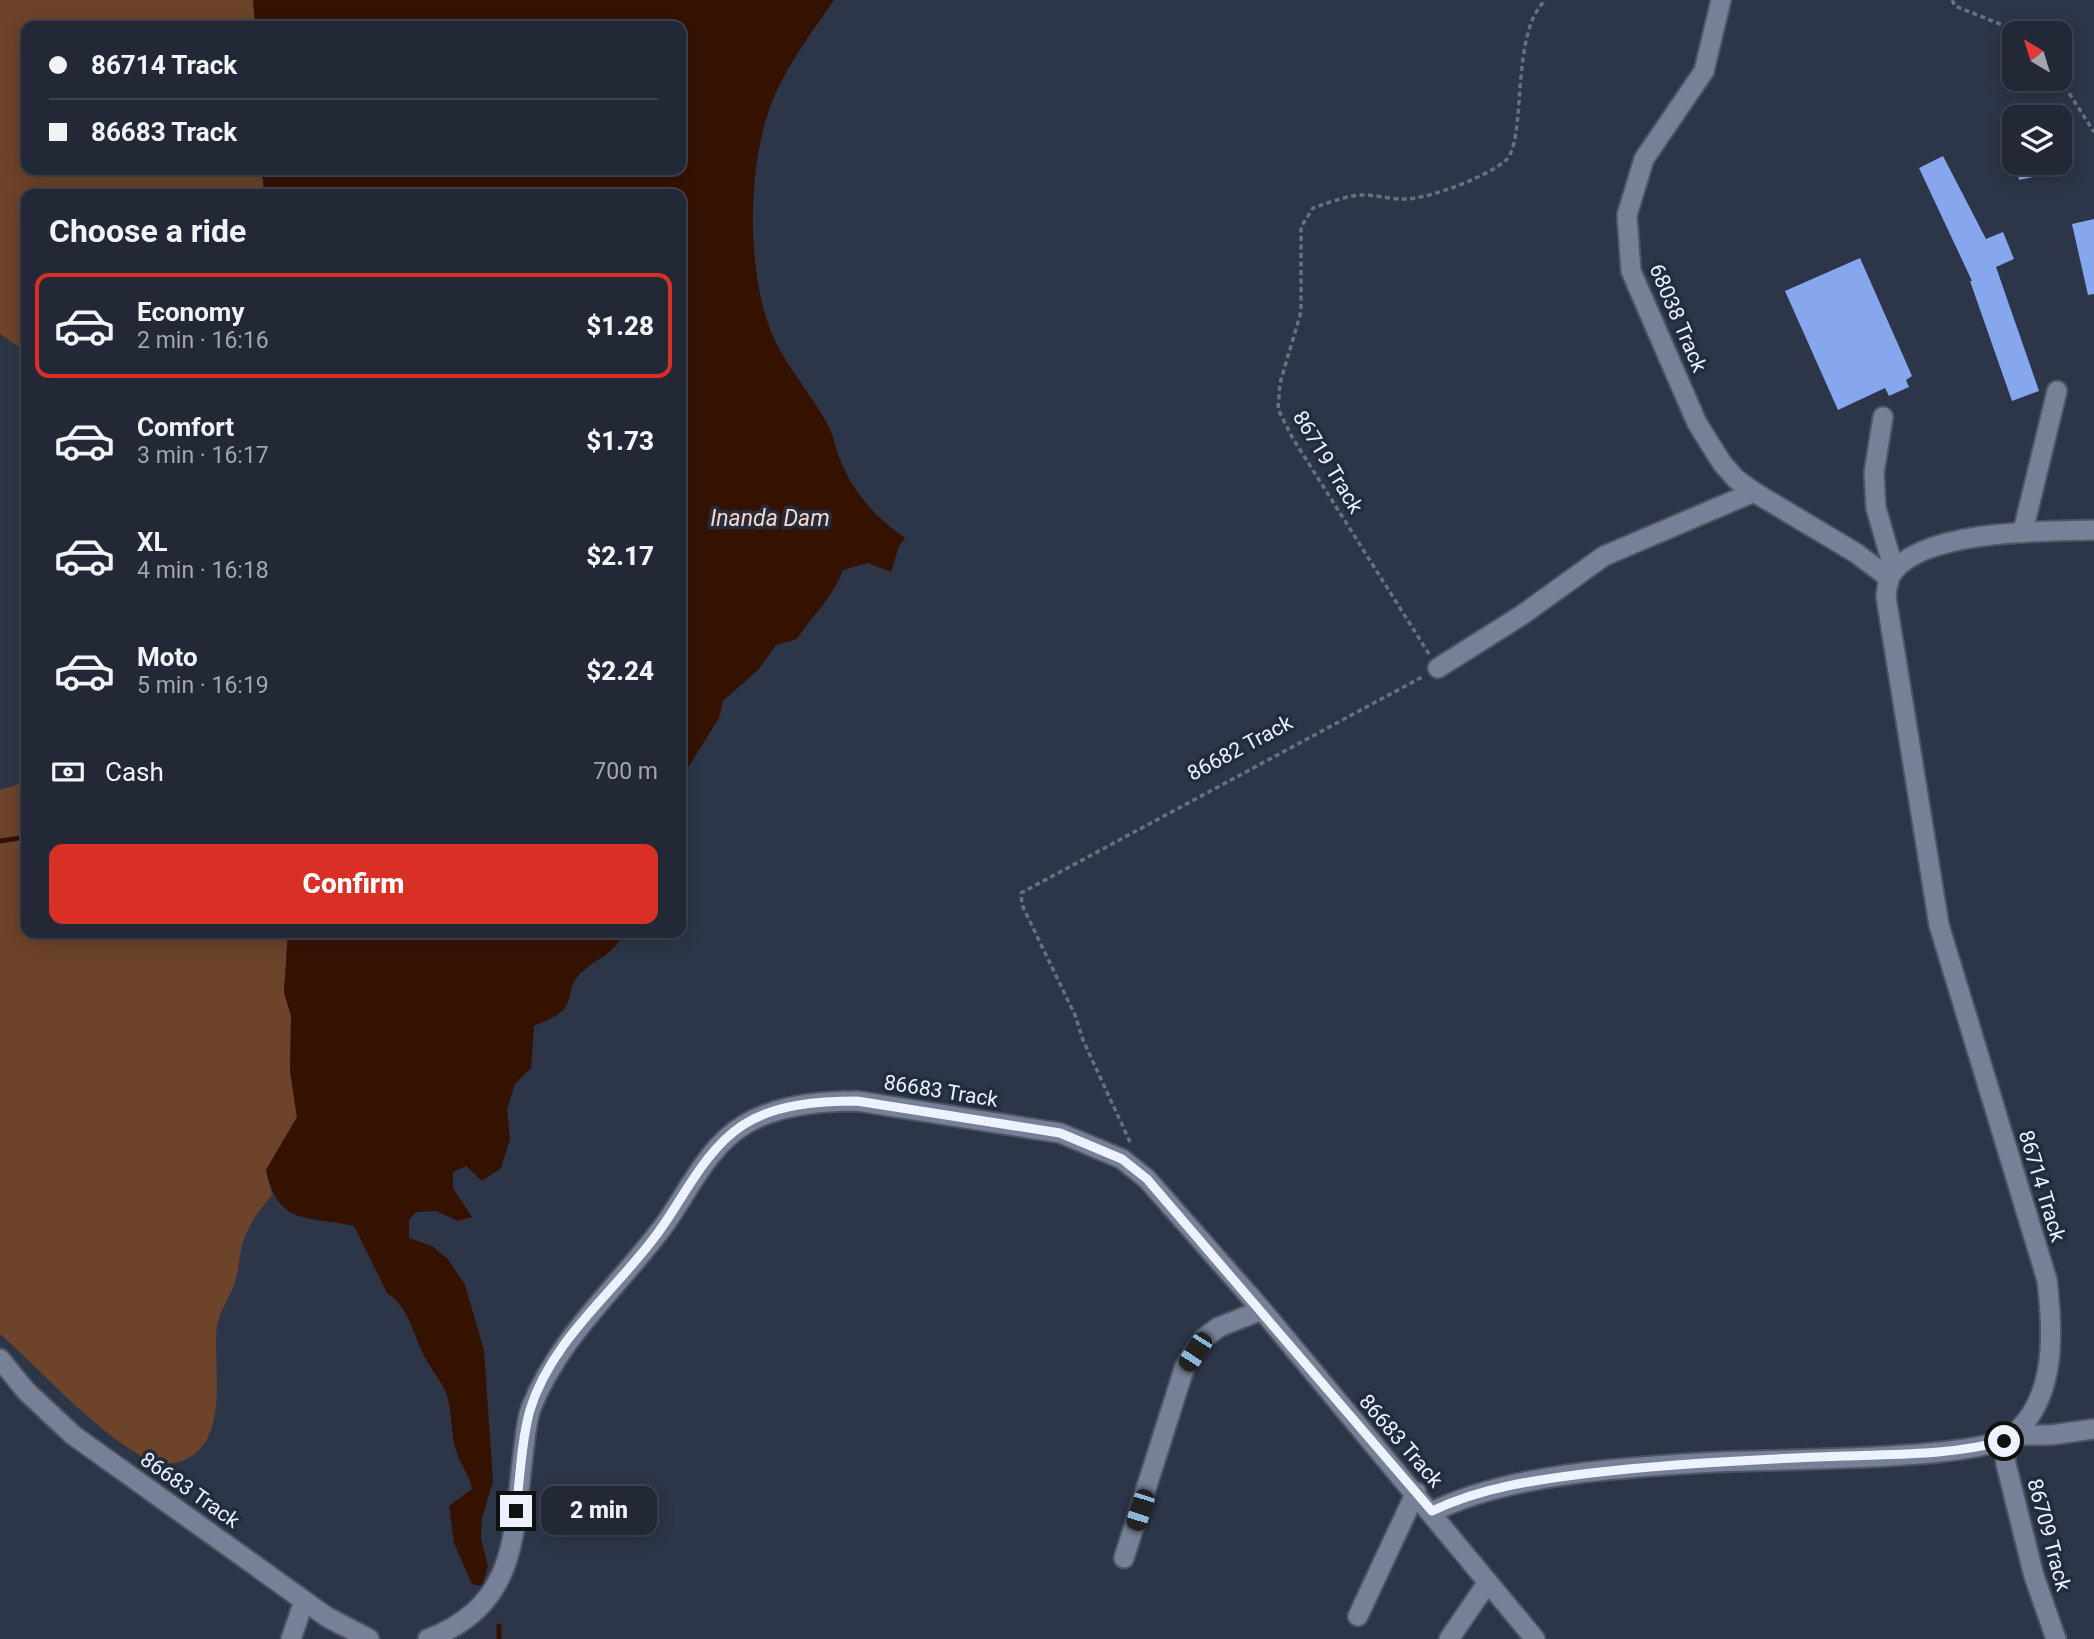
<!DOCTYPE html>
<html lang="en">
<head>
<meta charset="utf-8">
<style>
  :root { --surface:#222836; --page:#2e3442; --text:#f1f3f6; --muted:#a2a6ad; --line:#3f4451; --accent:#d93025 }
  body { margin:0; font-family:Roboto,sans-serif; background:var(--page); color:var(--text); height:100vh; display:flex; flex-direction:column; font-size:26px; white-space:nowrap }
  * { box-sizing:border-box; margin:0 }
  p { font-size:23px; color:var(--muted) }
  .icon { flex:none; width:38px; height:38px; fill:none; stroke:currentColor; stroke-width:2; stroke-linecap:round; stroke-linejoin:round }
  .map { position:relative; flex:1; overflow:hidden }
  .sheet { position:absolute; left:21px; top:189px; width:665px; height:749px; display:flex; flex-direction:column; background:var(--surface); border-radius:14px; box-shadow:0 4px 18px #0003,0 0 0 2px var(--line) }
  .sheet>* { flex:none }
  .banner { position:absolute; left:21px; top:21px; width:665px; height:154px; border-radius:14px; box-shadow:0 4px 18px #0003,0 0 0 2px var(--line); display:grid; align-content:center; height:154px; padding:0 28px; background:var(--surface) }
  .needle { width:46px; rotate:322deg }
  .tools { position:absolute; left:2002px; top:21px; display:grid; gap:14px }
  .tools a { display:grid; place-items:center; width:70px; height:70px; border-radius:14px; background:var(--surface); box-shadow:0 4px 18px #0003,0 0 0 2px var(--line); font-size:35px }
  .end { position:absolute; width:32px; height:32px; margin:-16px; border:9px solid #ecf2fe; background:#111; box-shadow:0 0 0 4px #111 }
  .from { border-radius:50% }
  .bubble { position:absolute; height:49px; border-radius:14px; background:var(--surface); box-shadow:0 4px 18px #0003,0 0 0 2px var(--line); font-size:23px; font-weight:800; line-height:49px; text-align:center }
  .car { position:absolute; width:21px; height:42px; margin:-21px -10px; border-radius:9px; box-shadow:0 0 5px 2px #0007; background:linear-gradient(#222 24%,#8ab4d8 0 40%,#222 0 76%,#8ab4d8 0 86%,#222 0) }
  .banner b { display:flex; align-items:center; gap:24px; height:66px; font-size:26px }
  .banner b+b { border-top:2px solid var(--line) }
  .banner i { width:18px; height:18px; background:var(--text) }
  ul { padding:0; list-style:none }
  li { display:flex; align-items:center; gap:21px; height:105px; margin:0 14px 10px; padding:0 14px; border:4px solid transparent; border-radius:14px }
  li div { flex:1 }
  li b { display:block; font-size:26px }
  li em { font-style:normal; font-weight:800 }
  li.selected { border-color:var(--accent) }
  li>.icon { width:63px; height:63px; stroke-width:1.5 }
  h2 { padding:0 28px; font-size:32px; line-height:84px }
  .pay { display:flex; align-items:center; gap:18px; height:77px; padding:0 28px; font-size:26px }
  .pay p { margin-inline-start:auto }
  .primary-button { display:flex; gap:14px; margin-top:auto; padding:14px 28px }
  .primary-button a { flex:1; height:80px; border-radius:14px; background:var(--accent); color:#fff; font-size:28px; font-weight:800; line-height:80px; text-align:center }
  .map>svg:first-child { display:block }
  .green { fill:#6d432a }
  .water { fill:#351200 }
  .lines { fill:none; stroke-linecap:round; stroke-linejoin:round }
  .stream { stroke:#351200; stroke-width:5 }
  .building { fill:#86a7ee }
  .minor-casing { stroke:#4d5464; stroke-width:23 }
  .path { stroke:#687080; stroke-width:3.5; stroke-dasharray:5 3.5; stroke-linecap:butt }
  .minor { stroke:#768096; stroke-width:19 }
  .route { stroke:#ecf2fe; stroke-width:9 }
  .labels { text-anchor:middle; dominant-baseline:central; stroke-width:7; stroke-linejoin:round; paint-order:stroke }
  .street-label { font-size:21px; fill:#ecf2fe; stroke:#232c3e }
  .water-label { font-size:23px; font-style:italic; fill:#ffd5be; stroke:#232c3e }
</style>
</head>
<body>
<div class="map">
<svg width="2094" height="1639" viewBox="0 0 2094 1639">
  <rect width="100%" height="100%" fill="#2d3648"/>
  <path class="green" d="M0 0H253L255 26H26V170H256L263 179 264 194H26V352L0 334Z
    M26 782V933H288L284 992 291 1016 290 1071 297 1117 266 1170 272 1195C259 1210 248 1225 242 1245 239 1257 239 1270 235 1282 231 1296 219 1311 217 1326 212 1366 232 1442 182 1461 169 1466 152 1462 141 1456 89 1425 45 1374 0 1334V790Z"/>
  <path class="water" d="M253 0H834C810 35 783 70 769 110 748 171 747 266 769 326 782 363 811 392 829 427 834 436 835 447 839 457 853 492 874 517 905 538L899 546 891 572 868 563 843 570C833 597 813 615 797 639L776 645 759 669 723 701 719 718 681 779V194H264L263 179 256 170H681V26H255Z
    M288 933H624C611 958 597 956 578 976 570 984 571 997 566 1006 559 1017 544 1021 534 1026L531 1068 515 1084 507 1109 510 1139 501 1168 482 1181 466 1166 453 1172V1188L472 1217 458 1221 436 1211 416 1212 409 1220V1238L432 1246 448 1259 465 1285 484 1350 493 1481 482 1518 481 1539 488 1566 482 1586 472 1584 454 1543 449 1506 472 1489C469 1473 460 1465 456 1450 450 1432 453 1408 445 1391 441 1381 433 1372 428 1363 414 1340 411 1308 387 1293L354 1226C306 1215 279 1227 266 1170L297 1117 290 1071 291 1016 284 992Z"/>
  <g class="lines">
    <path class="stream" d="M0 841 26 837
      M499 1639V1626"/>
  </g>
  <path class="building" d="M1943 156 1986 239 2003 232 2014 259 1996 267 2039 391 2012 401 1970 281H1972L1919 168Z
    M2016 163H2068L2069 169 2019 180Z
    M2094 219V294L2088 295 2072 224Z
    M1860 258 1912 376 1906 380 1909 387 1889 396 1885 388 1838 410 1785 291Z"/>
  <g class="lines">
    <defs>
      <path id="minor" d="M1721 0 1704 71 1644 159 1627 215 1631 271 1697 423 1722 463 1736 479 1754 492 1856 553 1889 578
        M1883 417 1874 473 1876 508 1894 570
        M2023 531 2057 391
        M1438 668 1522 615 1604 556 1754 492
        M0 1359 26 1391 73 1435 327 1617 369 1639
        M2014 1435H2051L2094 1429
        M2004 1441 2006 1464 2034 1576 2056 1639
        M1432 1512C1511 1473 1627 1467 1716 1462 1769 1459 1983 1461 2014 1434 2057 1397 2053 1330 2047 1280L1939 925 1886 597C1887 588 1887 580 1893 572 1925 530 2045 531 2094 530
        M1124 1558 1185 1366 1204 1338 1219 1327 1262 1310
        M1358 1616 1416 1492
        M291 1639 304 1601
        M428 1639C518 1605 513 1535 523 1455 525 1440 526 1422 531 1408 559 1337 617 1288 662 1228 687 1195 706 1148 744 1125 776 1105 820 1101 857 1101L1060 1133 1122 1159 1147 1179 1262 1310 1535 1639
        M1449 1639 1488 1582"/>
    </defs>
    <use href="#minor" class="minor-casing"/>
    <path class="path" d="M1952 0 1955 6 2005 26 2016 33
      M2060 79 2094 132
      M1429 654 1292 437 1278 409 1280 383 1301 312V227L1313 208C1327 203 1343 197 1359 195 1374 194 1391 200 1407 199 1433 197 1484 178 1505 161 1528 143 1509 31 1546 0
      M1130 1142 1083 1040 1075 1015 1022 905 1021 893 1424 676"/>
    <use href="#minor" class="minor"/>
  </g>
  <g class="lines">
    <path class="route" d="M516 1511C520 1479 521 1442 530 1410 551 1341 612 1294 654 1238 682 1202 703 1151 743 1125 775 1104 820 1101 857 1101L1060 1133 1122 1159 1147 1179 1432 1511C1482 1487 1535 1480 1591 1473 1675 1463 1760 1459 1845 1456 1898 1454 1952 1455 2004 1441"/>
  </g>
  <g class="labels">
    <g class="street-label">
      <text transform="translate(1678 318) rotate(67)">68038 Track</text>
      <text transform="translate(1328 462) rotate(59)">86719 Track</text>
      <text transform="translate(1240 748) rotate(-28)">86682 Track</text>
      <text transform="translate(941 1091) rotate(9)">86683 Track</text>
      <text transform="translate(2042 1186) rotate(73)">86714 Track</text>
      <text transform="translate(1401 1441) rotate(49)">86683 Track</text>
      <text transform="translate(190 1490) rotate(35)">86683 Track</text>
      <text transform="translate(2049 1535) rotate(75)">86709 Track</text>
    </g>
    <g class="water-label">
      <text x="770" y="518">Inanda Dam</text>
    </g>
  </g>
</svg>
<div class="tools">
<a><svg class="needle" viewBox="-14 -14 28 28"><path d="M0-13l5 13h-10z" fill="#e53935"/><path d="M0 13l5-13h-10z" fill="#a2a6ad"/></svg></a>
<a><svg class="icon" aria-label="layers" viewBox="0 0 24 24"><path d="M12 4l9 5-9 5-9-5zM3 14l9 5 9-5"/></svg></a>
</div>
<i class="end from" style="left:2004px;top:1441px"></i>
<i class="end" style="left:516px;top:1511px"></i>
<div class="bubble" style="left:541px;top:1486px;width:116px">2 min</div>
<i class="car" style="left:1195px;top:1352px;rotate:213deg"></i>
<i class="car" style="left:1140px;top:1510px;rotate:198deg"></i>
<div class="banner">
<b><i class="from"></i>86714 Track</b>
<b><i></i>86683 Track</b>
</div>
<section class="sheet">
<h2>Choose a ride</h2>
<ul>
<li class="selected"><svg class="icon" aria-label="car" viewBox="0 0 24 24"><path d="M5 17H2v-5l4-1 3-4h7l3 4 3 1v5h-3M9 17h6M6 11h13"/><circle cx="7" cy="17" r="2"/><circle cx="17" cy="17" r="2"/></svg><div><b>Economy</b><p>2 min · 16:16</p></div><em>$1.28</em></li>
<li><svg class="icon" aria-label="car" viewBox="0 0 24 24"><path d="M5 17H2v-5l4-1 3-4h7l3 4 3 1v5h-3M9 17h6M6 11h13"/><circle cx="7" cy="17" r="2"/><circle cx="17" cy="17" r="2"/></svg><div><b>Comfort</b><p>3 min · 16:17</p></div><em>$1.73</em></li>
<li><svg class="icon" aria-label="car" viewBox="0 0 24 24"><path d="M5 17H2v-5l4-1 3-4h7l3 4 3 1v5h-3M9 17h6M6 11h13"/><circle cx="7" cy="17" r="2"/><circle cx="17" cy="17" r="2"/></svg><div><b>XL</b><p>4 min · 16:18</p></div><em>$2.17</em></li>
<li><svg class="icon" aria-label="car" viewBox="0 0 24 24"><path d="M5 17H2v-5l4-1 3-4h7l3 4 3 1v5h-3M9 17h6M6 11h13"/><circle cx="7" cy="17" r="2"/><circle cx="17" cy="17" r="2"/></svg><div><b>Moto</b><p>5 min · 16:19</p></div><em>$2.24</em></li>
</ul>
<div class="pay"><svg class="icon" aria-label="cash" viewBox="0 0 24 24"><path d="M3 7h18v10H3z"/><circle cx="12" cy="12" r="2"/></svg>Cash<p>700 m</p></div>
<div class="primary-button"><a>Confirm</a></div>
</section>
</div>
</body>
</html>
